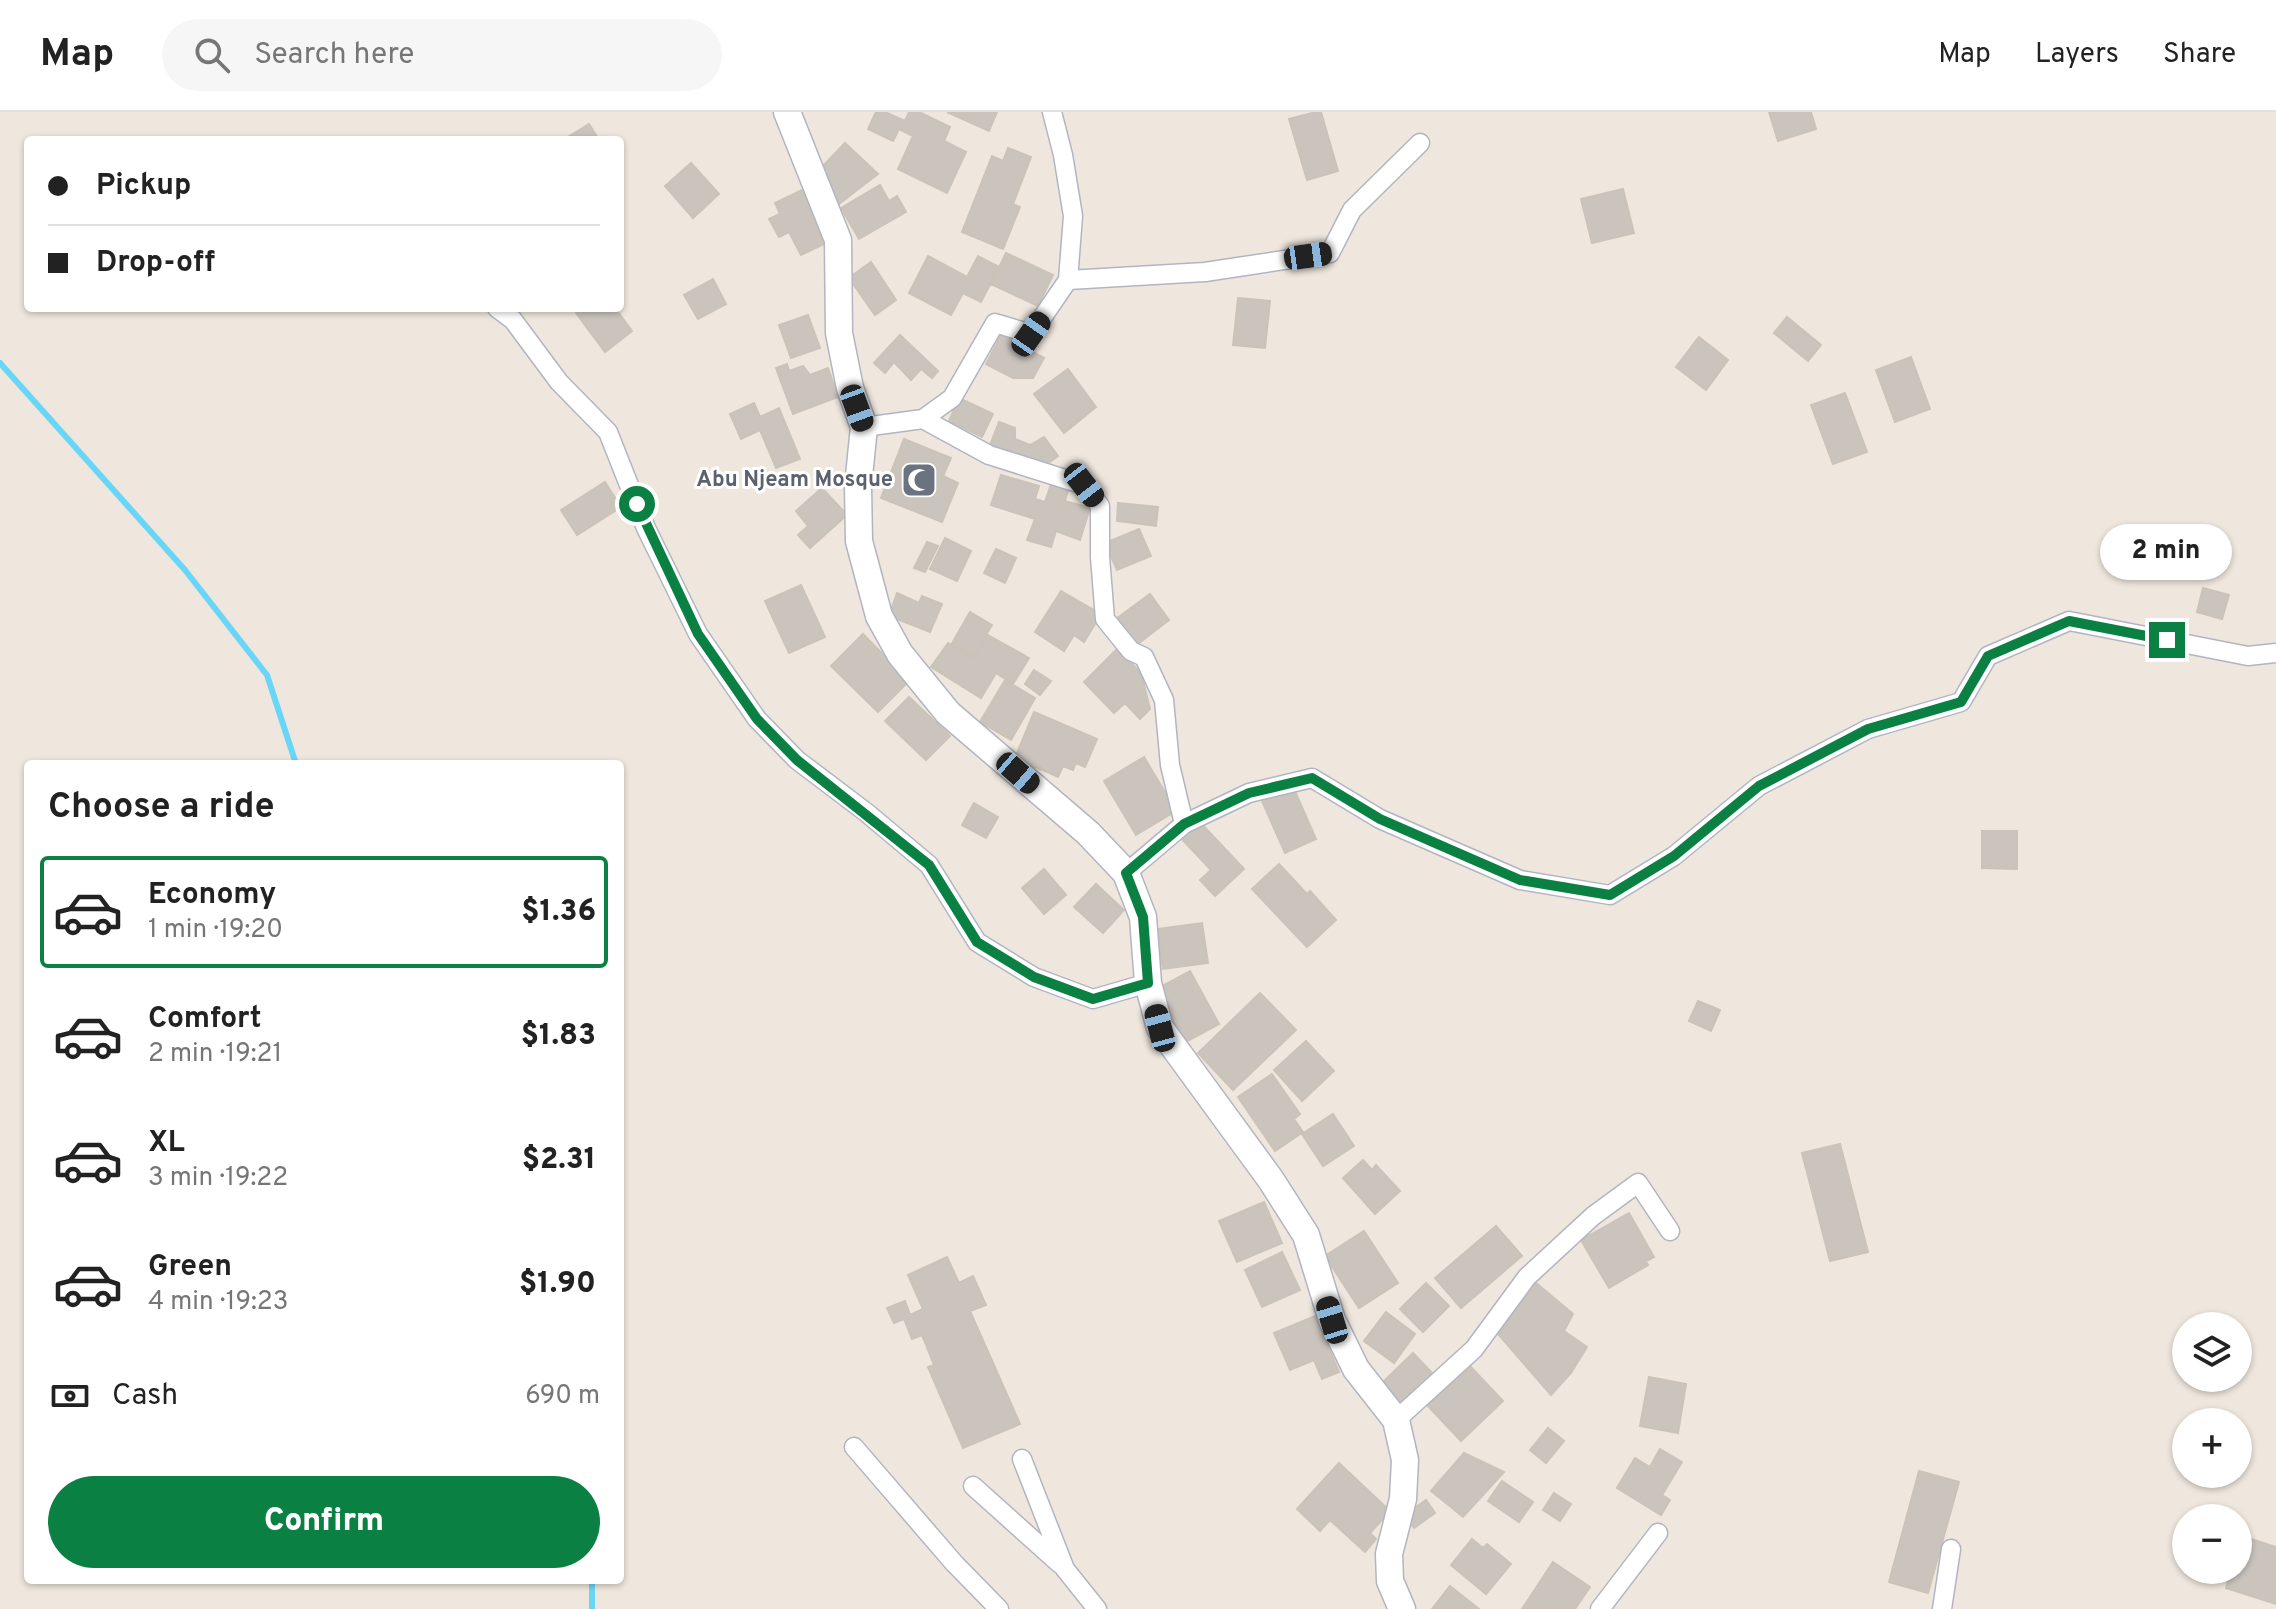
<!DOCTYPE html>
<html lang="en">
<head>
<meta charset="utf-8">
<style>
  :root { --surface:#fff; --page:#f6f6f6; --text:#222; --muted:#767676; --line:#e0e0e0; --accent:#0b8043 }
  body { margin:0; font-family:Overpass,sans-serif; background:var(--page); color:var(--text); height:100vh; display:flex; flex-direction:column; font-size:30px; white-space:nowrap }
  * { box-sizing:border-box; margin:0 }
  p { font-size:26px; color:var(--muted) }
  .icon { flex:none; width:44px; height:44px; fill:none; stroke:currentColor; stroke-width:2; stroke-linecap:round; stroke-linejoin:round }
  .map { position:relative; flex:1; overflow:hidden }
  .drawer { position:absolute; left:24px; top:648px; width:600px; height:824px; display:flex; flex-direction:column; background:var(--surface); border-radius:8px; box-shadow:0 2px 6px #0004 }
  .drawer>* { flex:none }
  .hud { position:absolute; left:24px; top:24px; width:600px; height:176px; border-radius:8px; box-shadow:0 2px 6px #0004; display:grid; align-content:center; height:176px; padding:0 24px; background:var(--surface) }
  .buttons { position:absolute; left:2172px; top:1200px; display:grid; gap:16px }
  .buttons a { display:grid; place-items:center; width:80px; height:80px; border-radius:50%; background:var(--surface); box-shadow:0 2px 6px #0004; font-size:40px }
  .end { position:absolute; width:36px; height:36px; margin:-18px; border:10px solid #0b8043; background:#fff; box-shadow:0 0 0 4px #fff }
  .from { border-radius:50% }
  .bubble { position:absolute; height:56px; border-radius:28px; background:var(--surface); box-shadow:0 2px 6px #0004; font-size:26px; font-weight:800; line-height:56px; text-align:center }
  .car { position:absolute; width:24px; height:48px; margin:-24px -12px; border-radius:10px; box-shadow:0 0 6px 2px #0007; background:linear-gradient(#222 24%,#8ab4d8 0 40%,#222 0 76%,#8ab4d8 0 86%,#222 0) }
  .hud b { display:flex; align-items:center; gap:28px; height:76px; font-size:30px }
  .hud b+b { border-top:2px solid var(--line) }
  .hud i { width:20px; height:20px; background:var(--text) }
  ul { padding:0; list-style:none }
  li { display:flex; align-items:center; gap:24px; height:112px; margin:0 16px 12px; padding:0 8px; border:4px solid transparent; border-radius:8px }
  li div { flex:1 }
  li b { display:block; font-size:30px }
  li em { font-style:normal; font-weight:800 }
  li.current { border-color:var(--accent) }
  li>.icon { width:72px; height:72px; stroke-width:1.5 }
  h2 { padding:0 24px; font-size:36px; line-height:96px }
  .pay { display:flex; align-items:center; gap:20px; height:88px; padding:0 24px; font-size:30px }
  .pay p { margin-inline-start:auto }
  .button { display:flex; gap:16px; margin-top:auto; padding:16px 24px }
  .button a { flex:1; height:92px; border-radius:48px; background:var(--accent); color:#fff; font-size:32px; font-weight:800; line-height:92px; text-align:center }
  header { display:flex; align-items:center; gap:48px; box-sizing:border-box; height:112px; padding:0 40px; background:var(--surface); border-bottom:2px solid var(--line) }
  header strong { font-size:38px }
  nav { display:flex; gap:44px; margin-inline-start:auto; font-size:28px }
  .search { width:560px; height:72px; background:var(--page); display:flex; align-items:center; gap:20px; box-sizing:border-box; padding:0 28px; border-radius:44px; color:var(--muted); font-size:30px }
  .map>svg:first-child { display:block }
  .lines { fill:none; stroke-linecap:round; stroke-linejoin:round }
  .stream { stroke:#6ad6f7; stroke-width:6 }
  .building { fill:#cac4bd; stroke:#cbc3b7; stroke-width:2 }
  .street-casing { stroke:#b2b5c1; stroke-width:21 }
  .secondary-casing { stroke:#b2b5c1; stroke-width:29 }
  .street { stroke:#fff; stroke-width:18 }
  .secondary { stroke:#fff; stroke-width:26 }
  .route { stroke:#0b8043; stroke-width:10 }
  .labels { text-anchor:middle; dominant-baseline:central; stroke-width:6; stroke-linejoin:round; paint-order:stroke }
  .worship-label { font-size:22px; font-weight:bold; fill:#5b616d; stroke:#fff; text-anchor:end }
</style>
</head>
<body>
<header>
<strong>Map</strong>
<div class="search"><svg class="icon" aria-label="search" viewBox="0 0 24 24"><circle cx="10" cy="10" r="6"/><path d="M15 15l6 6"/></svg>Search here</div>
<nav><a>Map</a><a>Layers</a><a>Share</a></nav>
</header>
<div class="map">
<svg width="2276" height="1497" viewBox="0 0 2276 1497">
  <rect width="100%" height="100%" fill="#efe7de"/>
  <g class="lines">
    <path class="stream" d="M0 251 185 458 267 563 296 652
      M592 1497V1468"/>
  </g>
  <path class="building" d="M876 0H885L905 9 909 0H919L950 15 944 29 966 40 947 81 898 57 913 24 899 17 893 29 868 17Z
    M947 0H997L989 19Z
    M1316 0H1321L1338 59 1307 68 1289 7Z
    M1769 0H1811L1816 17 1778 29Z
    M589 12 599 28H563Z
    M845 31 878 62 839 92 822 55Z
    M1008 36 1031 45 1013 92 1020 95 1003 137 962 120 992 44 1003 49Z
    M691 51 719 82 693 106 665 74Z
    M880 73 889 89 897 84 906 100 859 127 841 96Z
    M1623 77 1634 121 1592 131 1581 87Z
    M802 78 828 130 801 143 789 120 779 125 769 107 780 102 775 91Z
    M1006 141 1053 163 1038 194 991 172Z
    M928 144 967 165 978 144 999 155 981 190 963 181 951 203 909 181Z
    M871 150 896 188 875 203 849 166Z
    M713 167 726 192 698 207 684 183Z
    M1238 186 1270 189 1265 236 1233 233Z
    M582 196H615L632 219 605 240 576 201Z
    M808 203 820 236 791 246 779 213Z
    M1787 205 1821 233 1808 249 1774 221Z
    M900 223 938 259 932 266 921 257 911 268 894 250 885 261 874 251Z
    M1001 223 1044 246 1033 266H1013L986 252Z
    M1699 225 1728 248 1706 278 1676 255Z
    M1911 245 1930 297 1895 310 1876 258Z
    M787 252 789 259 803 254 810 263 828 256 838 285 793 302 776 256Z
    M1068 257 1096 295 1064 321 1034 282Z
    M1845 281 1867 340 1833 352 1811 293Z
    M959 286 993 302 982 325 949 309Z
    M754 291 760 305 779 296 800 347 776 356 760 318 741 327 730 302Z
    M999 310 1015 316V327L1030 333 1044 325 1058 344 1043 355 1034 347 990 333Z
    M904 327 951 346 943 364 958 371 942 410 881 386Z
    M1001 363 1039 374 1035 387 1045 390 1051 372 1068 378 1065 389 1090 396 1080 428 1056 419 1051 435 1027 428 1035 407 991 393Z
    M605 370 621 395 577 423 561 398Z
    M822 376 847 403 810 436 798 423 808 414 796 399Z
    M1118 391 1158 395 1156 414 1117 409Z
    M1139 417 1151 444 1117 458 1105 431Z
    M945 426 971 439 957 469 930 457Z
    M927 430 938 434 925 460 914 456Z
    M996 437 1016 446 1005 471 984 461Z
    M801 473 825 525 789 541 765 489Z
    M2203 476 2229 483 2222 507 2197 500Z
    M1061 479 1101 502 1084 530 1074 523 1064 539 1035 520Z
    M897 481 919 491 922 484 942 492 930 520 889 504Z
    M1150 482 1169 508 1135 534 1116 507Z
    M970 500 992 513 973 545 951 533Z
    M863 522 909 569 878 600 831 554Z
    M988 523 1029 546 1013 572 996 561 981 586 931 555 948 531 973 547Z
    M1117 537 1141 561 1150 597 1140 607 1125 591 1114 601 1084 570Z
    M1034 558 1051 569 1040 583 1025 572Z
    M1005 568 1035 586 1011 628 980 610Z
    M909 585 950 624 926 648 885 609Z
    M1034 600 1097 627 1085 655 1076 651 1073 658 1063 654 1058 665 1015 646Z
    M1144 645 1176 699 1136 723 1104 669Z
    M1293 675 1316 727 1285 741 1262 689Z
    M974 691 998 705 986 726 962 713Z
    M1197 707 1244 757 1215 784 1200 768 1211 758 1179 724Z
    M1982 719H2017V757L1982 756Z
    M1279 752 1307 782 1310 779 1336 808 1307 835 1252 777Z
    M1044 757 1066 783 1044 802 1022 776Z
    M1096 772 1124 798 1103 821 1074 795Z
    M1202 811 1208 851 1163 857 1157 817Z
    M1190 859 1219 912 1184 931 1155 878Z
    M1260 881 1296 918 1233 978 1198 941Z
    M1698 889 1720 898 1711 919 1689 909Z
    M1306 929 1334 959 1302 989 1274 958Z
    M1272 962 1300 1002 1294 1007 1303 1020 1275 1039 1238 985Z
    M1333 1002 1354 1034 1323 1054 1302 1022Z
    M1840 1032 1868 1140 1830 1149 1802 1041Z
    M1363 1048 1372 1058 1376 1053 1400 1079 1375 1102 1343 1066Z
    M1264 1090 1282 1131 1237 1150 1219 1109Z
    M1629 1101 1654 1145 1646 1149 1648 1153 1609 1176 1581 1128Z
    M1496 1114 1522 1144 1461 1196 1435 1166Z
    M1364 1119 1398 1171 1359 1196 1325 1144Z
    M1282 1140 1300 1178 1262 1195 1245 1158Z
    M947 1145 959 1171 973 1164 986 1193 970 1199 1020 1312 963 1336 928 1255 934 1253 922 1223 912 1227 904 1207 894 1211 887 1196 905 1189 910 1203 923 1197 908 1163Z
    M1535 1170 1573 1202 1564 1219 1587 1235 1571 1261 1551 1283 1498 1222Z
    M1426 1171 1449 1194 1423 1220 1400 1197Z
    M1386 1200 1415 1222 1394 1251 1364 1229Z
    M1315 1204 1339 1260 1322 1267 1314 1248 1290 1258 1274 1221Z
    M1413 1241 1434 1263 1404 1293 1382 1271Z
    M1469 1253 1503 1289 1461 1329 1427 1293Z
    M1649 1265 1686 1272 1678 1321 1640 1314Z
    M1548 1316 1564 1329 1546 1351 1530 1338Z
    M1660 1337 1682 1350 1662 1383 1670 1388 1661 1403 1617 1376 1635 1346 1650 1355Z
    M1464 1341 1504 1360 1463 1405 1431 1379Z
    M1339 1351 1390 1399 1370 1421 1376 1427 1365 1440 1330 1408 1320 1419 1297 1397Z
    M1919 1359 1959 1370 1928 1481 1889 1470Z
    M1502 1369 1533 1390 1519 1410 1488 1389Z
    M1554 1381 1571 1392 1560 1409 1543 1398Z
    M1426 1388 1435 1401 1414 1416 1405 1403Z
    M2242 1424 2276 1435V1492L2226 1476 2231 1458H2238V1436Z
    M1472 1427 1483 1436 1487 1432 1511 1452 1486 1482 1451 1453Z
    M1553 1450 1590 1475 1575 1497H1522Z
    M1450 1474 1479 1497H1432Z"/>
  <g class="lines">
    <defs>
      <path id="street" d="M1052 0 1063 43 1073 104 1068 168
        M497 196 513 208 559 270 608 320 646 416 698 522 757 607 797 648 867 701 929 753 977 830 1034 865 1093 887 1148 871
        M923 307 989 343 1084 373 1100 394V445L1105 507 1131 539 1144 545 1164 588 1170 653 1184 712
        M864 315 923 307 952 286 995 211 1031 222 1068 168 1205 160 1330 141 1352 98 1420 31
        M1126 761 1184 712 1249 681 1312 666 1380 707 1520 768 1610 783 1674 744 1759 674 1868 617 1961 590 1988 544 2069 509 2248 544 2276 541
        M1396 1308 1474 1237 1527 1165 1593 1104 1638 1071 1670 1119
        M854 1335 954 1451 999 1497
        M1022 1347 1065 1457 1097 1497
        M973 1374 1060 1452
        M1600 1497 1658 1421
        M1942 1497 1951 1437"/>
      <path id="secondary" d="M787 0 838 128 839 221 850 276 864 315 858 374 859 429 879 504 900 542 948 601 1088 721 1126 761 1143 805 1148 871 1160 916 1271 1068 1306 1123 1332 1208 1356 1257 1396 1308 1405 1348 1403 1387 1389 1442 1390 1469 1402 1497"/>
    </defs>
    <use href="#street" class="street-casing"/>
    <use href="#secondary" class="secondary-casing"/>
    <use href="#street" class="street"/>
    <use href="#secondary" class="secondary"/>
  </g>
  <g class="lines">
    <path class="route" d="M637 392 698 522 757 607 797 648 929 753 977 830 1034 865 1093 887 1148 871 1143 805 1126 761 1184 712 1249 681 1312 666 1380 707 1520 768 1610 783 1674 744 1759 674 1868 617 1961 590 1988 544 2069 509 2167 528"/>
  </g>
  <defs>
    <symbol id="mosque-square" viewBox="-11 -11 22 22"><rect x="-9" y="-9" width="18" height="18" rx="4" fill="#6b7280" stroke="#fff"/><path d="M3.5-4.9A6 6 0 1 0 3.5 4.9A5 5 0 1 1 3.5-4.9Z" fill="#fff"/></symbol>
  </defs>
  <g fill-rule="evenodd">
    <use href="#mosque-square" x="899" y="348" width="40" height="40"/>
  </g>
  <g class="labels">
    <g class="worship-label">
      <text x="893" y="368">Abu Njeam Mosque</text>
    </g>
  </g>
</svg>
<div class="buttons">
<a><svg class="icon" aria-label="layers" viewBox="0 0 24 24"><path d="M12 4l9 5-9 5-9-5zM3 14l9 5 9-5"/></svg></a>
<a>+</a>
<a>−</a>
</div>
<i class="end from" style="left:637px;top:392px"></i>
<i class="end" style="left:2167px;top:528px"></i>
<div class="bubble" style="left:2100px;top:412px;width:132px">2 min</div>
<i class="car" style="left:1308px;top:144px;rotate:82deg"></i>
<i class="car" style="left:1031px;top:222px;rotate:35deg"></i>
<i class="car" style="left:857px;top:296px;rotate:160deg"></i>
<i class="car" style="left:1084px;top:373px;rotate:142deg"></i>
<i class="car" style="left:1018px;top:661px;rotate:131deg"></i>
<i class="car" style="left:1160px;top:916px;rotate:345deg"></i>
<i class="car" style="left:1332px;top:1208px;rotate:343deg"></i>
<div class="hud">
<b><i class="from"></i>Pickup</b>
<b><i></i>Drop-off</b>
</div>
<section class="drawer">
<h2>Choose a ride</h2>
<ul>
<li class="current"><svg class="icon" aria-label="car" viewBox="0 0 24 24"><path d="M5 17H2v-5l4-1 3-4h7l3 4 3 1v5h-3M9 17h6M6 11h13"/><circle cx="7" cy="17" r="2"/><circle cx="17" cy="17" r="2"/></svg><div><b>Economy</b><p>1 min · 19:20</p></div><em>$1.36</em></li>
<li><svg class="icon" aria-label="car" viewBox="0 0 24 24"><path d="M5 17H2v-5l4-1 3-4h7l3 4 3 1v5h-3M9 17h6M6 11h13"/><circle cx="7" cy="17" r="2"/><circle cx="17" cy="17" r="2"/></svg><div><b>Comfort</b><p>2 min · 19:21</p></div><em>$1.83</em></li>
<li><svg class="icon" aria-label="car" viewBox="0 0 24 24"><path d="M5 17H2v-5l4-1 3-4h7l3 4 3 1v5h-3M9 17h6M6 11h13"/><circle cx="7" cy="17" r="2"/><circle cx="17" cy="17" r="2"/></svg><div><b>XL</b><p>3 min · 19:22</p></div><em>$2.31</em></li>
<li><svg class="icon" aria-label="car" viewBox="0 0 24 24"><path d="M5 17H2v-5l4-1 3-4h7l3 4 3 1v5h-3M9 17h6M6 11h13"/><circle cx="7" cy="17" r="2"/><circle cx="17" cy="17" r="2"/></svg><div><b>Green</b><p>4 min · 19:23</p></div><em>$1.90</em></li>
</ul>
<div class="pay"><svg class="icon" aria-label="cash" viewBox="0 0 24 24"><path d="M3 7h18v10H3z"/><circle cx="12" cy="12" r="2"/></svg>Cash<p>690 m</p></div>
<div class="button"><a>Confirm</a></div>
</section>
</div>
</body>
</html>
